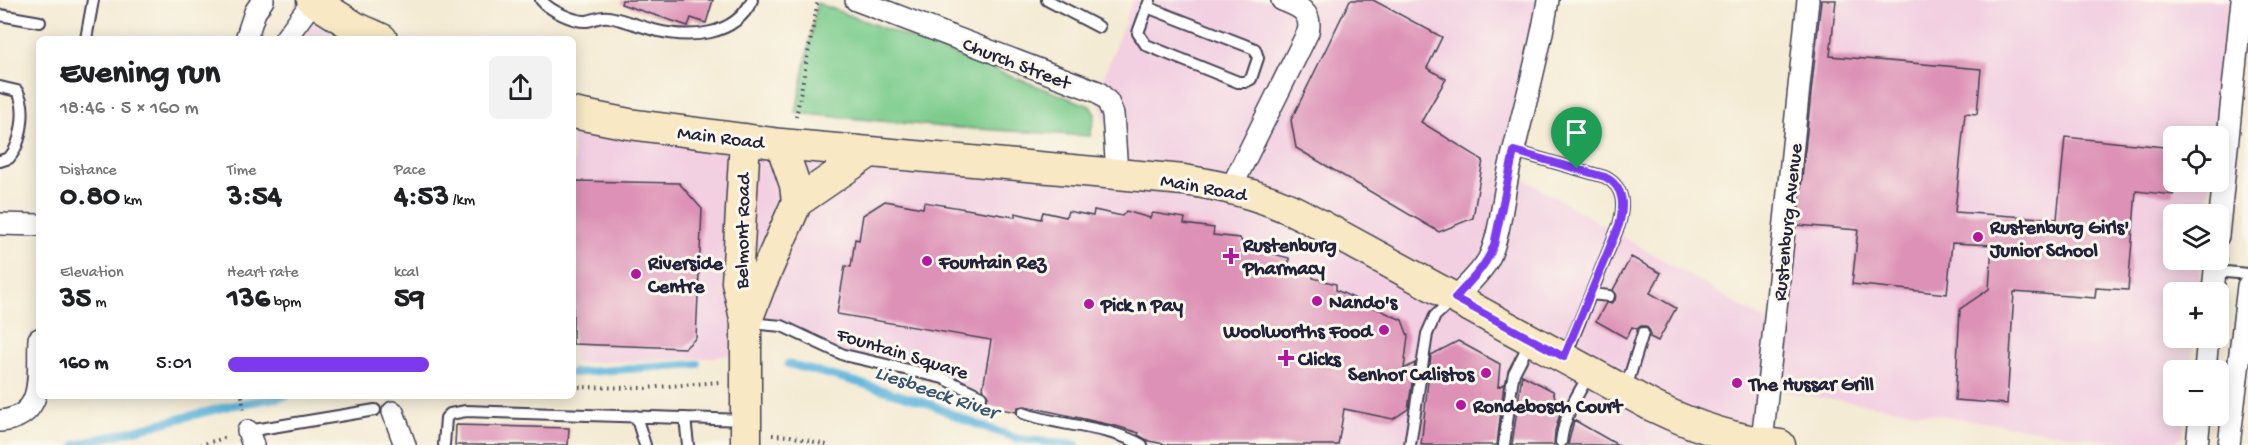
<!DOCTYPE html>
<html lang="en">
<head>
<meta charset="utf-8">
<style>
	body { margin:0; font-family:"Gochi Hand",sans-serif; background:#f2f2f2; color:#202124; height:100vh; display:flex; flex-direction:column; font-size:22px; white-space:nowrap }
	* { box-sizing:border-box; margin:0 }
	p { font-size:20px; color:#757577 }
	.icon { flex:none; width:33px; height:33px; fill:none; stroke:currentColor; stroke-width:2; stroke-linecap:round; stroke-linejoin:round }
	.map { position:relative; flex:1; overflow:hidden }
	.panel { position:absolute; left:36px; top:36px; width:540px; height:363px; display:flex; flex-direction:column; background:#fff; border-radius:9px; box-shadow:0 3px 15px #0003 }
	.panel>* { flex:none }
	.tools { position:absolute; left:2163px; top:126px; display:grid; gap:12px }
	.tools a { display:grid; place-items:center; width:66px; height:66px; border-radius:9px; background:#fff; box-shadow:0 3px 15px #0003; font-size:30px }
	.pin { position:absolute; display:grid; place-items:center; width:51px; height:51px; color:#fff; margin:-62px -26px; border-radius:50% 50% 50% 0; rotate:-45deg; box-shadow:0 0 6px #0007 }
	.pin .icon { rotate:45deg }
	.round { display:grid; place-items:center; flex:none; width:63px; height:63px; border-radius:9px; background:#f2f2f2 }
	.headline { display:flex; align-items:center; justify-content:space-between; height:102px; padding:0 24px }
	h1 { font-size:33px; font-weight:700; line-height:45px }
	.figures { display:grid; grid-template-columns:repeat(3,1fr); gap:9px; height:102px; padding:6px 24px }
	.figures div { display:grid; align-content:center }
	.figures b { font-size:30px; font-weight:700 }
	.figures small { font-size:16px; font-weight:400 }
	.figures p { font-size:16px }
	ul { padding:0 24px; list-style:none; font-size:20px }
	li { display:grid; grid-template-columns:96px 72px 1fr; align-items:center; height:45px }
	li i { height:15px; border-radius:8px; background:#7c3aed }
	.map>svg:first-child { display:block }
</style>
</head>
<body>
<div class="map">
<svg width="2248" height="445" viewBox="0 0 2248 445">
	<rect width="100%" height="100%" fill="#fbf7ec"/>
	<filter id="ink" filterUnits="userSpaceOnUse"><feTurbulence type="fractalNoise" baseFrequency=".0167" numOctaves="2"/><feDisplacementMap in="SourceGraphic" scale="12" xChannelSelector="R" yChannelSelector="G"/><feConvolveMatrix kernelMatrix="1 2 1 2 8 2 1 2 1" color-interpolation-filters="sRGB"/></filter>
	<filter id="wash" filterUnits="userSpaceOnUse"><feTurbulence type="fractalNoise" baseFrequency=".008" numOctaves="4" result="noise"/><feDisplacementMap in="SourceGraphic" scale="24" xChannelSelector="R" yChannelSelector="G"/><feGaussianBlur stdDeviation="1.35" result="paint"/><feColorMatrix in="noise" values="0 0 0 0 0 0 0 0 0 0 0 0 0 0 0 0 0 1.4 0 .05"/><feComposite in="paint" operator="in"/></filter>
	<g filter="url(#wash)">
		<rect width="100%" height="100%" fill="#f4ebd4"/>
		<path fill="#f2cfe1" d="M1133,0H1282L1305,12L1311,0H1548L1509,170L1775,326L1804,0H2229L2215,136H2174V182H2210L2206,214H2174V260H2202L2198,292H2174V338H2193L2190,370H2174V416H2185L2183,437L2171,445H2136L1785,392L1772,373L1762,445H1142L1023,413L971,391L844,355L795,331L747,323L748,353L704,358L573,363V113L1116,173L1098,92Z
			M313,1L382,39H285Z"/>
		<path fill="#7dcc8d" stroke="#507764" stroke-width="1.5" d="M817,3L1090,106L1095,114L1090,136L945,127L796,113Z"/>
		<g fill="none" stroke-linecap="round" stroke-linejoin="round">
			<path stroke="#61b6dd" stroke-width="8" d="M788,364L849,380L930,404L965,420L1018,439L1076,445
				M573,373L697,364
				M76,445L229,406L287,396"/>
		</g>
		<g id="blocks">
			<path fill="#dd91b6" d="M622,0H713L706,23L691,18L688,26L621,4Z
				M1350,0H1373L1442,37L1427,68L1446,79L1421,122L1483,160L1473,218L1439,232L1296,148L1291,120Z
				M1821,0H1836L1830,56L1981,69L1977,114L1965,113L1955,212L2057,219L2065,137L2174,148V195L2136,191L2128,290L2096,288L2095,298L2014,292L2007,404L1955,400L1960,309L1989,289L1992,245L1952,243L1947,294L1852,284L1858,230L1797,225Z
				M573,181L679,183L702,209L696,338L685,348L573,344Z
				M885,201L923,208L924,202L1015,217V213L1041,219L1043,212L1066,217L1068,211L1093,216L1094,210L1122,216L1126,211L1150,218L1153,213L1185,218L1184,224L1214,228L1213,235L1240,238L1242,242L1265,247V252L1289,258V265L1313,272V278L1336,284V290L1402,320L1408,336L1404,369L1415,363L1408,409L1393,419L1344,409L1338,445H1169L1149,441L1138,435L1139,433L1116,426L1025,406L1018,407L1016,412L980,405V403L986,402L988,396L983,388L991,340L837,314L845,266L851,267L855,239L859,240L863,215Z
				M1631,257L1661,273L1650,293L1676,308L1658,341L1650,337V331L1646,326H1641L1637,329L1632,327L1626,338L1596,321L1606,303H1611L1615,300L1616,294L1613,290Z
				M1458,341L1500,364L1498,387L1504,384L1497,445H1421L1431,355Z
				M1522,375L1553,391L1560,414L1555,431L1554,445H1512Z
				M1574,420L1618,445H1568Z
				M456,425L569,428L568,445H455Z"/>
		</g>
	</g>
	<g filter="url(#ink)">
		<use href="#blocks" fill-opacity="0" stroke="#424052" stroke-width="1.5"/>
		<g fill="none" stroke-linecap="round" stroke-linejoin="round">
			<defs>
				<path id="lane" d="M541,0C549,10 574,22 587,21C595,20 600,15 609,17C624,20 639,26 654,30C689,39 735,37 752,0
					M1047,0L1099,27
					M1147,7L1255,49L1258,58L1251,79L1245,82H1238L1146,45L1138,33L1139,30L1150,0
					M0,15L40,22
					M86,39L93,0
					M0,87L17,91C28,107 21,145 9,158L0,161
					M1514,151L1605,177C1625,187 1624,206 1619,225L1565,357
					M2215,271L2248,274
					M1591,294L1609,296
					M750,323L782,326L844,355L943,378L981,396
					M1626,388L1643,333
					M1023,413C1062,427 1106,425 1142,445
					M636,416L645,445
					M685,418L688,445
					M248,431L375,410
					M1561,442C1564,416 1576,397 1589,375
					M444,445L446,418L450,414L466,411L745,420
					M1410,445L1427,334L1435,316L1452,300
					M1504,445L1512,383L1514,373L1530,342"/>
				<path id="street" d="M856,0L1098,92L1108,102L1113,114L1117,173
					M246,39L255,12L263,0
					M285,39L313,1
					M1231,188L1308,32C1313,12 1298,6 1282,0
					M0,224L39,225
					M2218,236L2242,0
					M2213,292L2216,260
					M1455,298C1466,286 1480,274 1488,260C1500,238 1503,196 1509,170C1522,114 1539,58 1548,0
					M2205,370L2208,338
					M393,412L405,445
					M0,421C47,417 37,374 39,339
					M248,431L253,445
					M1762,443L1808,0
					M2197,445L2200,416
					M2229,445L2248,286"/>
				<path id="secondary" d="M312,0L355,27L382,39
					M573,113L629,124L781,144L1184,180C1226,186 1266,196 1304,216L1652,406C1693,426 1735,440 1780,445
					M745,139L737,282L746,323V445
					M797,202L870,152
					M746,323L760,286L797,202L795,185L781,144"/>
			</defs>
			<use href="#lane" stroke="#424052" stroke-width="14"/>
			<use href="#street" stroke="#424052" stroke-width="24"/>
			<use href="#secondary" stroke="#424052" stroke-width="33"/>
			<path stroke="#424052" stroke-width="4" stroke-dasharray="1.5 4.5" stroke-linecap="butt" d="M796,117L818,0
				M573,387L646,388L719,382
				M242,396L243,410
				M772,435L790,436L827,445
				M200,445L228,437"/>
			<use href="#lane" stroke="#fff" stroke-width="10"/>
			<use href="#street" stroke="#fff" stroke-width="21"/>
			<use href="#secondary" stroke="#f8e8c3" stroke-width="30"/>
		</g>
	</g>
	<g fill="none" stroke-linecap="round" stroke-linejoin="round" filter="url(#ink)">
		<defs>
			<path id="route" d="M1514,151L1605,177C1625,187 1624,206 1619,225L1564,357L1455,298C1470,281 1486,267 1494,245Z"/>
		</defs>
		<use href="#route" stroke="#fff" stroke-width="12"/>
		<use href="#route" stroke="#7c3aed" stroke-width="8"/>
	</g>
	<g fill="#b5179e" stroke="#fbf7ec" stroke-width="2">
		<circle cx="1978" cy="237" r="6"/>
		<path d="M1228 247h6v6h6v6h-6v6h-6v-6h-6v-6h6z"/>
		<circle cx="927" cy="261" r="6"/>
		<circle cx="636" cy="274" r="6"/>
		<circle cx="1317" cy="301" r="6"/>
		<circle cx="1089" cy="304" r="6"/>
		<circle cx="1384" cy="330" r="6"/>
		<path d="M1283 349h6v6h6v6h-6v6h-6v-6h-6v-6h6z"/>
		<circle cx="1486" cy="373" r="6"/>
		<circle cx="1737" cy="383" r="6"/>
		<circle cx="1461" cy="405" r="6"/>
	</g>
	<g text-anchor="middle" stroke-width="6" stroke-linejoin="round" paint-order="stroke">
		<g font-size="20" fill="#22223b" stroke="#fbf7ec">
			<text transform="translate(1017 62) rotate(21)" y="7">Church Street</text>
			<text transform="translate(721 136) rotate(7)" y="7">Main Road</text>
			<text transform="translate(1204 186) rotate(10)" y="7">Main Road</text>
			<text transform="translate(1786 222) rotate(-84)" y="7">Rustenburg Avenue</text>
			<text transform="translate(741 231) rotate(-89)" y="7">Belmont Road</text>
			<text transform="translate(903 352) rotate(17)" y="7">Fountain Square</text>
		</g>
		<g font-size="20" font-weight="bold" fill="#22223b" stroke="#fbf7ec" text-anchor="start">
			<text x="1990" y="233">Rustenburg Girls'<tspan x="1990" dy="23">Junior School</tspan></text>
			<text x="1243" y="251">Rustenburg<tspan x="1243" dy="23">Pharmacy</tspan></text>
			<text x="939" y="268">Fountain Rez</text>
			<text x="648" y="269">Riverside<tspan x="648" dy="23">Centre</tspan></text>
			<text x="1329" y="308">Nando's</text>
			<text x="1101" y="311">Pick n Pay</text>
			<text x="1372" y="337" text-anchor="end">Woolworths Food</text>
			<text x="1298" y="365">Clicks</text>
			<text x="1474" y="380" text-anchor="end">Senhor Calistos</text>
			<text x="1749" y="390">The Hussar Grill</text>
			<text x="1473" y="412">Rondebosch Court</text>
		</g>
		<g font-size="21" font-style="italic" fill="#385674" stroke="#fbf7ec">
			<text transform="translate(937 391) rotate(19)" y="7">Liesbeeck River</text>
		</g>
	</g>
</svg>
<div class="tools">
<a><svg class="icon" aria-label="locate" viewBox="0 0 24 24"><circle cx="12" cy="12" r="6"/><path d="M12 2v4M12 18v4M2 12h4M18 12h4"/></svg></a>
<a><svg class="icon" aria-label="layers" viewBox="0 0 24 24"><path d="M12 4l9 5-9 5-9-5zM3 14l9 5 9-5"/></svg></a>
<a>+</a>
<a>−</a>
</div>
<div class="pin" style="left:1577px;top:169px;background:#1e9e55"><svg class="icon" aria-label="arrive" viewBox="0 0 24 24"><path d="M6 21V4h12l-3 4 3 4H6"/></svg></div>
<section class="panel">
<div class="headline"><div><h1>Evening run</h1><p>18:46 · 5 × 160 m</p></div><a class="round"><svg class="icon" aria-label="share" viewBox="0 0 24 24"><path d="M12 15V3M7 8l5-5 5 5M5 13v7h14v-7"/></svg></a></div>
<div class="figures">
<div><p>Distance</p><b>0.80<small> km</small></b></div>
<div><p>Time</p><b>3:54</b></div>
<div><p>Pace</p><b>4:53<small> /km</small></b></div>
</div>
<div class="figures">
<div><p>Elevation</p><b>35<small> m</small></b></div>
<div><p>Heart rate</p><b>136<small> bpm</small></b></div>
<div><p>kcal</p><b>59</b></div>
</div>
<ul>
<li><b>160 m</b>5:01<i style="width:62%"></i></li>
</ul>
</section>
</div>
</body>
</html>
